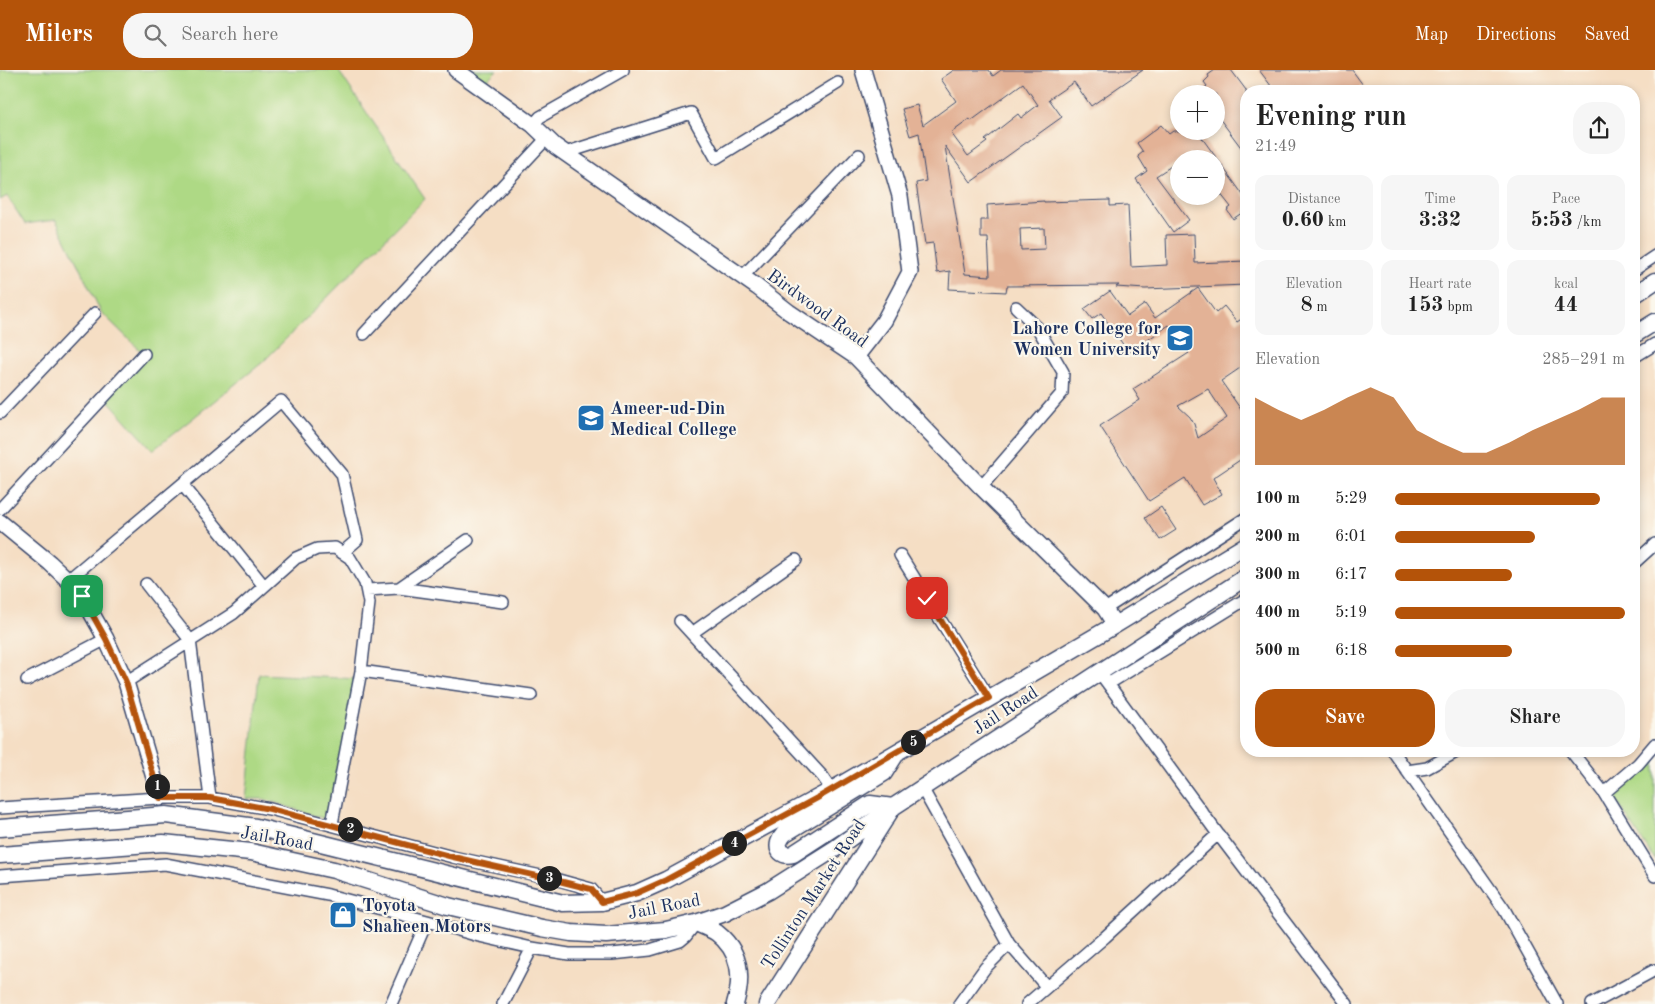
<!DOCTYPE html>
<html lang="en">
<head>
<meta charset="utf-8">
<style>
	body { margin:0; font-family:"Old Standard TT",serif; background:#f6f6f6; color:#222; height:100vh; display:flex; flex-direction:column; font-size:19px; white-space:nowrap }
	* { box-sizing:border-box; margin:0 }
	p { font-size:16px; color:#767676 }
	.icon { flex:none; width:28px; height:28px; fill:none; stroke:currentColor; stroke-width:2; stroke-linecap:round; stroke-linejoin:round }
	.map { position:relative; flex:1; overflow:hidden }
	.drawer { position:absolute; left:1240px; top:15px; width:400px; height:672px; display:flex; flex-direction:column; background:#fff; border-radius:20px; box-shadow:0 2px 8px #0003 }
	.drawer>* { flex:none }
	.controls { position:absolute; left:1170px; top:15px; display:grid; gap:10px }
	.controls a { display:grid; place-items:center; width:55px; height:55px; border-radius:50%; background:#fff; box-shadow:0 2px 8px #0003; font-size:25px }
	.pin { position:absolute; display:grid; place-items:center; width:42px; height:42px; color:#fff; margin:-21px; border-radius:10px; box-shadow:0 2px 8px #0006 }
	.km { position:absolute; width:25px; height:25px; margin:-12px; border-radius:50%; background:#222; color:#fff; font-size:14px; line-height:25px; text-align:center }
	.round { display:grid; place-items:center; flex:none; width:52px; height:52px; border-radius:20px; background:#f6f6f6 }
	.summary { display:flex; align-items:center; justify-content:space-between; height:85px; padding:0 15px }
	h1 { font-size:28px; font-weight:800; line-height:38px }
	.figures { display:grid; grid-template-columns:repeat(3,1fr); gap:8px; height:85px; padding:5px 15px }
	.figures div { display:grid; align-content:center; border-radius:12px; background:#f6f6f6; text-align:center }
	.figures b { font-size:21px; font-weight:800 }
	.figures small { font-size:14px; font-weight:400 }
	.figures p { font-size:14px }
	.chart { height:140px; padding:10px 15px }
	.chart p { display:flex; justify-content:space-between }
	.chart svg { width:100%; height:90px; margin-top:5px; fill:#b45309; opacity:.7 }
	.primary-button { display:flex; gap:10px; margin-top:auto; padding:10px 15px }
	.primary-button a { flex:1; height:58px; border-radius:20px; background:#b45309; color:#fff; font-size:20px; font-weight:800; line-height:58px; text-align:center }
	.primary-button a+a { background:#f6f6f6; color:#222 }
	ul { padding:0 15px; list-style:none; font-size:16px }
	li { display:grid; grid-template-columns:80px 60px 1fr; align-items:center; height:38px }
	li i { height:12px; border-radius:6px; background:#b45309 }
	header { display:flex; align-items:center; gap:30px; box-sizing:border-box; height:70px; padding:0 25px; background:#b45309; color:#fff }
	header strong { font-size:24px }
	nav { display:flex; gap:28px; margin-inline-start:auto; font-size:18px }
	.search { width:350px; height:45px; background:#f6f6f6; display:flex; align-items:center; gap:12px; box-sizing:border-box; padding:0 18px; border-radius:20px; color:#767676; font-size:19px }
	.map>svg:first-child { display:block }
</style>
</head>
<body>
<header>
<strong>Milers</strong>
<div class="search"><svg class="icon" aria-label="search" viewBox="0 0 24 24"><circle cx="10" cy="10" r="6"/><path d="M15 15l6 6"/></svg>Search here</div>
<nav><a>Map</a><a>Directions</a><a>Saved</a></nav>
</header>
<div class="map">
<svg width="1655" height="934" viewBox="0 0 1655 934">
	<rect width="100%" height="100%" fill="#fbf7ec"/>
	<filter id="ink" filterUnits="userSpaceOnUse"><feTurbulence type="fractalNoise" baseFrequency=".02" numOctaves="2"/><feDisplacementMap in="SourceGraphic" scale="10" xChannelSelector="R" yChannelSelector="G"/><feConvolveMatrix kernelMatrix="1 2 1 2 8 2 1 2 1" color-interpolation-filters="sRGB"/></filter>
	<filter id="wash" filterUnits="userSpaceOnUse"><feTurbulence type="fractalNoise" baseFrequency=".0096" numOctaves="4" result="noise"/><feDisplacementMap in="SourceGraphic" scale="20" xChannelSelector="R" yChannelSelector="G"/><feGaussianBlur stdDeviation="1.12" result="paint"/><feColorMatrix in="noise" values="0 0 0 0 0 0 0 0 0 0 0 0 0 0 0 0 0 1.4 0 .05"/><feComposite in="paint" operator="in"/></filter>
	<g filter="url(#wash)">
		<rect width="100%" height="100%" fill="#f5dec4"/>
		<path fill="#aed985" stroke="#648472" d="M0,0H338L425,129L263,292L153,380L105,327L144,284L101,242L56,150L25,154L7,126L0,130Z
			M466,0H497L484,13Z
			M259,604L359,609L331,751L264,729H246Z
			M1655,683V790L1613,726Z"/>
		<g id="blocks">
			<path fill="#e3b296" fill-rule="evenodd" d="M954,0H989L993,6L1001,0H1143L1091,36L1074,12L1049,29L1062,47L971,112L945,76L965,204L990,206L988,168H981V150H988L987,135L1044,131V132L1110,130V136L1128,135L1131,197L1167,195L1166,165L1194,164L1195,193L1246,191V215L1145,219L1116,217L1119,215L1007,216L1006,222L949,219L950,201L937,203L933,173L925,174L916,113L926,111L919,63L910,66L902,39L917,35L923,55L956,31L941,9ZM1023,13L1038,35L1021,48L1018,44L985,70L987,72L968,86L951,63L970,49L971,51ZM1044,158L1045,179L1021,180L1020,159Z
				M1215,0H1231L1246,20V84L1216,44V24H1198L1207,16L1204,12L1209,7L1208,5Z
				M1259,0H1352L1363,15L1355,21H1275Z
				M1161,55L1169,64L1173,61H1197L1246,129V140L1233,149L1227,140L1231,137L1216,118V89H1194L1190,83L1182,89H1179V91L1156,106L1189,150L1173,162L1136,109L1147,101L1138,86L1143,82L1137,73Z
				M1198,218L1216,243L1224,236L1237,252L1246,246V294L1221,311L1242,341L1246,338V386L1213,408L1222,424L1202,435L1185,408L1149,431L1100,356L1140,330L1133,319L1189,283L1169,255L1129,283L1101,243L1092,249L1084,239L1110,221L1128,246L1145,234L1155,248ZM1208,319L1227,348L1198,368L1194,354L1190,347L1178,336Z
				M1161,437L1176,460L1160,470L1145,448Z"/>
		</g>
	</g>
	<g filter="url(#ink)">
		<use href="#blocks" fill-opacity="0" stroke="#3c496d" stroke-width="1"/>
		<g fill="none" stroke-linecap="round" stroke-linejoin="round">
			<defs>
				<path id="minor" d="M533,55L540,47L623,0
					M565,83L691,43L716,88L838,13
					M1634,200L1655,186
					M742,207L859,85
					M364,264L547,68
					M1634,287L1655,274
					M0,343L95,243
					M182,414L264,516
					M981,417L1062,323L1063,302L1037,257L1016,237
					M0,439L144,284
					M900,485L989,628
					M1634,493L1655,474
					M68,510L281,331L342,404L357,470L342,483
					M146,514L190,570L210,728
					M399,518L503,532
					M367,520L399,518L468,470
					M1105,539L1246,448
					M680,551L823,707L832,720
					M692,563L796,490
					M361,601L531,625
					M1100,603L1218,764L1347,934
					M27,610L106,569
					M126,612L234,543L296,488L317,479L335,478L350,488L365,513L369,533L361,601L332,754
					M1108,614L1246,529
					M1393,681L1504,839L1557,934
					M1571,681L1604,723L1655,806
					M1407,701L1427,698L1458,681
					M922,718L1009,874L1046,916
					M1604,723L1638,694L1655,674
					M0,738L160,728H210L270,739L453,787L555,809L591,819L602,832
					M0,806L165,794L328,825L427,851L479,866L532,878L569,884H612L650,880L680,871L686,866L696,853
					M391,934L427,851
					M503,934L532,878
					M959,934L985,898L1009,874
					M1027,934L1105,867L1218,764
					M1592,934L1655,900"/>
				<path id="tertiary" d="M456,0L533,55L555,76L757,217L789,242L856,287L981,417L1105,539L1115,555
					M856,287L884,251L910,202L900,126L863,0
					M0,452L50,493L68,510L82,526L106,569L126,612L160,728"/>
				<path id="secondary" d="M1634,225L1655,211
					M1634,265L1655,252
					M0,758L166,745L256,757L563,833L602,832L637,823L666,810L832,720L1115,555L1246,475
					M0,785L163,773L251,782L334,800L448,836L542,858L571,863L606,865L666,860L696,853L725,843L768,821L836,778L893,737L1246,507
					M696,853C703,856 711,859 717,863C741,882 743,907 735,934
					M767,934L893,737L870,734L793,784C778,788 774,775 784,764L884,703L896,684"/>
			</defs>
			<use href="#minor" stroke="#3c496d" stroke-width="14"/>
			<use href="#tertiary" stroke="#3c496d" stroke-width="18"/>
			<use href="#secondary" stroke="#3c496d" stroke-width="19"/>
			<use href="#minor" stroke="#fff" stroke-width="11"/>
			<use href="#tertiary" stroke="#fff" stroke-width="15"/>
			<use href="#secondary" stroke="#fff" stroke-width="16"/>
		</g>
	</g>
	<g fill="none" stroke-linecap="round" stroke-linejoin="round" filter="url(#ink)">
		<defs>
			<path id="route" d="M82,526L106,569L126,612L160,728H210L270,739L453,787L555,810L591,819L602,832L637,823L666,810L819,727L989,628L927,528"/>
		</defs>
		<use href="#route" stroke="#fff" stroke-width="10"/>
		<use href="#route" stroke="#b45309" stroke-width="6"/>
	</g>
	<defs>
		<symbol id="university-square" viewBox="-11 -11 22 22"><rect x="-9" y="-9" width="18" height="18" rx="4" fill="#1f6fb2" stroke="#fbf7ec"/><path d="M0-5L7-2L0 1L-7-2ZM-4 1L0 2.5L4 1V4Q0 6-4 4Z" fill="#fff"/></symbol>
		<symbol id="shop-square" viewBox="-11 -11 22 22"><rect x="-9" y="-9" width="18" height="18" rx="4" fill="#1f6fb2" stroke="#fbf7ec"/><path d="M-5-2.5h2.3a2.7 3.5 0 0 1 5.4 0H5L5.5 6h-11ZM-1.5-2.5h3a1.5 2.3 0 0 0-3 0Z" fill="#fff"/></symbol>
	</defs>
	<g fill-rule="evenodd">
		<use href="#university-square" x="1164" y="252" width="32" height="32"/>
		<use href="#university-square" x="575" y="332" width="32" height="32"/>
		<use href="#shop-square" x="327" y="829" width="32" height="32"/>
	</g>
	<g text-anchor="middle" stroke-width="4.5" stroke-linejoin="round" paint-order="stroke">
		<g font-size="18" fill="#1b2f5e" stroke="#fbf7ec">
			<text transform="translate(818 238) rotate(36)" y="6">Birdwood Road</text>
			<text transform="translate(1005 640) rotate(-33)" y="6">Jail Road</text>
			<text transform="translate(277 768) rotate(10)" y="6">Jail Road</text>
			<text transform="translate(813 824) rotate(-57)" y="6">Tollinton Market Road</text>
			<text transform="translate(664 836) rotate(-11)" y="6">Jail Road</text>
		</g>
		<g font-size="18" font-weight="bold" fill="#1b2f5e" stroke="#fbf7ec" text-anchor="start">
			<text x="1161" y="264" text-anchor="end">Lahore College for<tspan x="1161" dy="21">Women University</tspan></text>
			<text x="610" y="344">Ameer-ud-Din<tspan x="610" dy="21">Medical College</tspan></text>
			<text x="362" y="841">Toyota<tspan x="362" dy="21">Shaheen Motors</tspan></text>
		</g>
	</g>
</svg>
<div class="controls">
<a>+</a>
<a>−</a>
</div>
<div class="pin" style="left:82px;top:526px;background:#1e9e55"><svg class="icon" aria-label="arrive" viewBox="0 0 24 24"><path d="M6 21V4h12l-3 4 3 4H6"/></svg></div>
<div class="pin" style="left:927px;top:528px;background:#d93025"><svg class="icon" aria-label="check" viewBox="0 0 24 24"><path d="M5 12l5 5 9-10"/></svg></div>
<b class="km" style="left:157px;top:716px">1</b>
<b class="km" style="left:350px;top:759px">2</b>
<b class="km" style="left:549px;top:808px">3</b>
<b class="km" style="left:734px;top:773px">4</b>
<b class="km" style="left:913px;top:672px">5</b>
<section class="drawer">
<div class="summary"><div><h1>Evening run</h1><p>21:49</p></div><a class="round"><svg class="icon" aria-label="share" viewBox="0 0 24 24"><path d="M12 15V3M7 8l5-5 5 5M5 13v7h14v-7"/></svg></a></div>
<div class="figures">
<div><p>Distance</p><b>0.60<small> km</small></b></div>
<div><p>Time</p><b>3:32</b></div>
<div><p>Pace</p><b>5:53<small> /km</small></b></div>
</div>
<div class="figures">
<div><p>Elevation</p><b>8<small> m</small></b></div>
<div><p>Heart rate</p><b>153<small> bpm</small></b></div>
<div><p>kcal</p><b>44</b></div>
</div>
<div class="chart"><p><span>Elevation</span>285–291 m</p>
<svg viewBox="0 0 160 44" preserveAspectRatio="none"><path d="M0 44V11L10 17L20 22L30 17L40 11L50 6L60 11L70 27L80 33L90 38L100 38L110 33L120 27L130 22L140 17L150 11L160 11V44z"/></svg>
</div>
<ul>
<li><b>100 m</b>5:29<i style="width:89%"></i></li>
<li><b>200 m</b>6:01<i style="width:61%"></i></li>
<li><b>300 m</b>6:17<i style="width:51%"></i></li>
<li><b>400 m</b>5:19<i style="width:100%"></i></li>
<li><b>500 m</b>6:18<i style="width:51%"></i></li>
</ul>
<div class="primary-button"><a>Save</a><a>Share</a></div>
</section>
</div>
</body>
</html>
